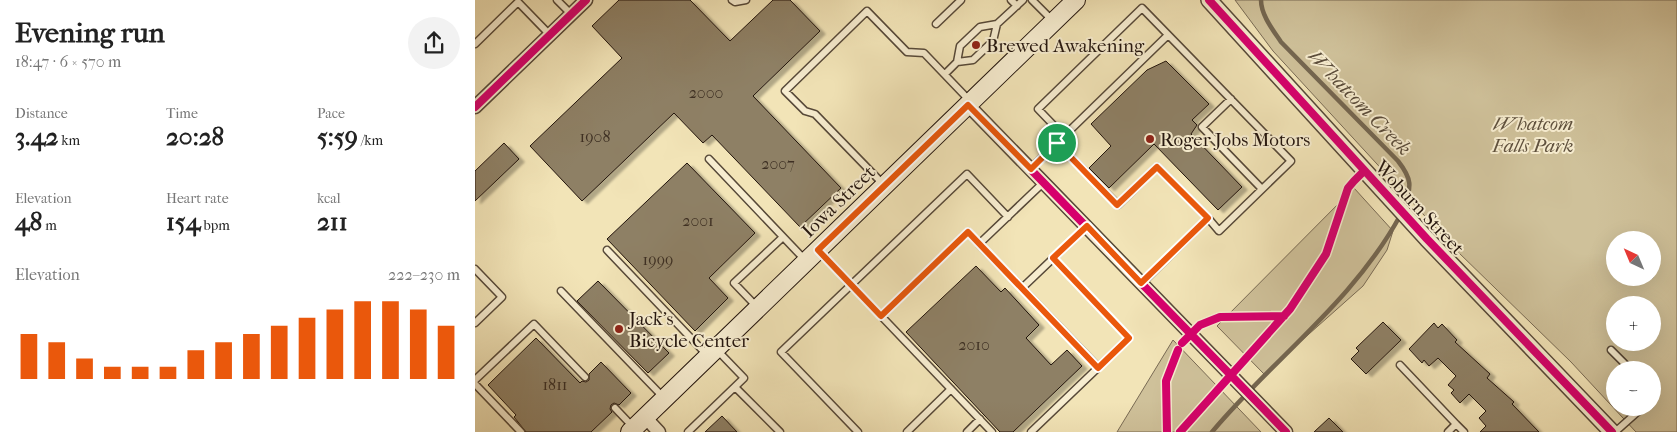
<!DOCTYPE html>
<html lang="en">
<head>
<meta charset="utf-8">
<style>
	body { margin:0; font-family:"IM FELL French Canon",serif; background:#f2f2f2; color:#222; height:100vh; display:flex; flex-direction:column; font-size:19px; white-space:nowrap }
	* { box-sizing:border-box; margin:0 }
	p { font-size:16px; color:#767676 }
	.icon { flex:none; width:28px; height:28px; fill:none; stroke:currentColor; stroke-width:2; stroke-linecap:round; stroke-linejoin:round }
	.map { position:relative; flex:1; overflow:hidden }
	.drawer { display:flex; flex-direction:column; background:#fff; width:475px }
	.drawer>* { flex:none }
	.needle { width:32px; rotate:316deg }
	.buttons { position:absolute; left:1131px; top:231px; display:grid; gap:10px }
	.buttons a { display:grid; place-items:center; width:55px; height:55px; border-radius:50%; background:#fff; box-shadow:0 5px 20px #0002; font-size:25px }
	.pin { position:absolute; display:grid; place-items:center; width:42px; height:42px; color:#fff; margin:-21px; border:2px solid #fff; border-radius:50%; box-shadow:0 1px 5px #0007 }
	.round { display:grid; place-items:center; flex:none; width:52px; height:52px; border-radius:26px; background:#f2f2f2 }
	.summary { display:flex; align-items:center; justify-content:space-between; height:85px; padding:0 15px }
	h1 { font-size:28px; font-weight:700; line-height:38px }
	.stats { display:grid; grid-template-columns:repeat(3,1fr); gap:8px; height:85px; padding:5px 15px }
	.stats div { display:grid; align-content:center }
	.stats b { font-size:25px; font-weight:700 }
	.stats small { font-size:14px; font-weight:400 }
	.stats p { font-size:14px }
	.chart { height:140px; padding:10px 15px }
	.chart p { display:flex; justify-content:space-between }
	.chart svg { width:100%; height:90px; margin-top:5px; stroke:#ea580c; stroke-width:6 }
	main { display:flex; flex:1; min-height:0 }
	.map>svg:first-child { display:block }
</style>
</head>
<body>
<main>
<section class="drawer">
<div class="summary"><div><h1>Evening run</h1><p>18:47 · 6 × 570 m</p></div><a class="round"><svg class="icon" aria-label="share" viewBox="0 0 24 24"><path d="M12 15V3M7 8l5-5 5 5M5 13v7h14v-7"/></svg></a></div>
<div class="stats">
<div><p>Distance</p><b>3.42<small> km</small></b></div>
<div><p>Time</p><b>20:28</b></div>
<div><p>Pace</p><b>5:59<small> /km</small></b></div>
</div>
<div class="stats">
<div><p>Elevation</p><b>48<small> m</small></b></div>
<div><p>Heart rate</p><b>154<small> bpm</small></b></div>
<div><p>kcal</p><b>211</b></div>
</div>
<div class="chart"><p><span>Elevation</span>222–230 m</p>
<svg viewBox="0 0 160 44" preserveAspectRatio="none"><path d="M5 44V22M15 44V26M25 44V34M35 44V38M45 44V38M55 44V38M65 44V30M75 44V26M85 44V22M95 44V18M105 44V14M115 44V10M125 44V6M135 44V6M145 44V10M155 44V18"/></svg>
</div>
</section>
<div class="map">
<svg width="1202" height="432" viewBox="0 0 1202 432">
	<defs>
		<filter id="shadow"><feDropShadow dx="5.5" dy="3" stdDeviation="1" flood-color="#0004"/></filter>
	</defs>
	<rect width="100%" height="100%" fill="#f2e4b7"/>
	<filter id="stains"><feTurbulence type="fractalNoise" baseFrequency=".004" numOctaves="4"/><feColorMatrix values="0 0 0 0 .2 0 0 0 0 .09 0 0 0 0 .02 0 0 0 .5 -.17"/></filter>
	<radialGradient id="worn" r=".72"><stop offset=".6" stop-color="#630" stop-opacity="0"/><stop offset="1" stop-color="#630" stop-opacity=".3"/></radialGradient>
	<path fill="#cfc19a" stroke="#786a54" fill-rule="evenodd" d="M760,0H1202V432H1161L1096,362L982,251L798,51ZM1140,240H1178V278H1140ZM1140,305H1178V342H1140ZM1140,370H1178V408H1140Z
		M879,188L918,231L912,250L888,286L789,374L742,326Z
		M698,340L786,432H642Z"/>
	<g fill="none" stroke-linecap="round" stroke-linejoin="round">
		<path stroke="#746650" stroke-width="4.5" d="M786,0C786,15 798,30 806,42L923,161C937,179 937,186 929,207
			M737,432C799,358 879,301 926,214"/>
	</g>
	<path fill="#8e8065" stroke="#22140d" filter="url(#shadow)" d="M144,0H215L255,41L298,0H315L345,31L278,96L366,188L325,227L237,135L228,143L199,113L107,201L55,146L147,58L117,26Z
		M691,61L734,104L717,120L722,125L716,134L767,187L743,210L679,144L634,188L614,168L636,146L616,124L672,70Z
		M29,143L44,159L0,201V171Z
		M212,163L280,233L234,278L253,298L220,331L132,239Z
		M501,266L526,292L530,288L564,325L551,338L576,365L592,350L607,366L538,432H525L431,332Z
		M123,281L194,353L173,373L102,301Z
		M908,322L926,340L891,374L876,359L884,351L881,348Z
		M959,323L963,328L967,324L982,340L980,342L1015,374L1012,378L1039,402L1037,404L1064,432H1005L1011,426L1004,418L1011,411L994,394L985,403L976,393L979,390L973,385L981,376L963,358L954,366L949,360L947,363L934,349Z
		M61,338L105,383L107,381L111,382L114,380V374L126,362L156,393L144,405L139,403L136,405L135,409L137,412L116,432H51L39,417L41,415L13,385Z
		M247,416L262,432H230Z
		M854,418L868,432H839Z"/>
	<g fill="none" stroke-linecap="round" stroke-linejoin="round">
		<defs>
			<path id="service" d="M82,0L96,14
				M257,0L260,2L271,0
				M536,0L542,6
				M557,0L578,21
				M461,24L486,0
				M0,44L43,2L75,35
				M482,62L498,60L518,41L522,24
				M470,74L482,62L485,46L505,27L522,24L548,0
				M756,99L727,127L787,189
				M589,136L563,109L667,8L816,161L744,231L733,218L667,283
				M582,143L643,205L682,167L733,218
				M234,159L331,261
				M555,169L693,35
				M408,184L340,114L330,111L310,91L392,11L432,52L449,53L495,101
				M611,227L547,288L623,367
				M504,244L547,288
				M132,250L233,356
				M344,251L517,432
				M0,269L27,297L0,323
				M86,291L189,398
				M282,307L259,283L308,237
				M406,316L493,232L504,244L569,182
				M1136,350L1156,370
				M925,365L981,424
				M0,380L59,324L110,377
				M0,384L46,432
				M260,387L305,432
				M140,408L158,427
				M213,432L269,378L242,350
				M383,432L306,352L492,174L533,217
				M432,432L476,389
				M492,432L505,419
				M556,432L654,338L578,258
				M973,432L981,424L989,432
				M1140,432L1167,408"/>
			<path id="minor" d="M493,105L811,432
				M0,107L111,0
				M170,417L184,432"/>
			<path id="tertiary" d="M734,0L952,239L1137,432"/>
			<path id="secondary" d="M155,432L601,0"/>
		</defs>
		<use href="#service" stroke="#564838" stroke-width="9"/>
		<use href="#minor" stroke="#564838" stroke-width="15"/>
		<use href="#tertiary" stroke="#564838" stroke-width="18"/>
		<use href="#secondary" stroke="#22140d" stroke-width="20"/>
		<use href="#service" stroke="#f7edd0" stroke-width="6"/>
		<use href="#minor" stroke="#f7edd0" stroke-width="12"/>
		<use href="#tertiary" stroke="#f7edd0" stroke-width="15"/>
		<use href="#secondary" stroke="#f7edd0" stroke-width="18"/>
		<defs>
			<path id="cycleway" d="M734,0L952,239L1137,432
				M493,105L811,432
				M0,107L111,0
				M707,343L725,325L745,317L809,316
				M692,432L691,381L703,350
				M705,432L815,309L851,254L873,188L879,181L889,171"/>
		</defs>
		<use href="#cycleway" stroke="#f7edd0" stroke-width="11"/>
		<use href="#cycleway" stroke="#d6006c" stroke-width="8"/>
	</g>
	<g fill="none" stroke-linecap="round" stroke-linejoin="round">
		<defs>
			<path id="route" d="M493,105L556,169L582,143L642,205L682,167L733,218L666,283L612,226L578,258L654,338L623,368L493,232L406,316L343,250Z"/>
		</defs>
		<use href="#route" stroke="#fff" stroke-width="10"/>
		<use href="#route" stroke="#ea580c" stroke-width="6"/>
	</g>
	<g fill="#8f2418" stroke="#f7edd0" stroke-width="2">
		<circle cx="501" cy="45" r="5"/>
		<circle cx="675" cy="139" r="5"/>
		<circle cx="144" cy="329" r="5"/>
	</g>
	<g text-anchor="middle" stroke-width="4" stroke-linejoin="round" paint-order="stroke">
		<g font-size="16" fill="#3d2f23">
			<text x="231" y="98">2000</text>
			<text x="120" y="142">1908</text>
			<text x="303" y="169">2007</text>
			<text x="223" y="226">2001</text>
			<text x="183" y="265">1999</text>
			<text x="499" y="350">2010</text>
			<text x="80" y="390">1811</text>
		</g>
		<g font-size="19" fill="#22140d" stroke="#f7edd0" text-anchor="start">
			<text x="511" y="52">Brewed Awakening</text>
			<text x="685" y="146">Roger Jobs Motors</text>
			<text x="154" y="325">Jack's<tspan x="154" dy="22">Bicycle Center</tspan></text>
		</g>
		<g font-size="19" font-style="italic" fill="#5f513e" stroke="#f7edd0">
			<text x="1058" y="130">Whatcom<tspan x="1058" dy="22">Falls Park</tspan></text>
		</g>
		<g font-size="19" fill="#22140d" stroke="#f7edd0">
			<text transform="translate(363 201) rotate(-44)" y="7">Iowa Street</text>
			<text transform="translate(945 207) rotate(47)" y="7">Woburn Street</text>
		</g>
		<g font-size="20" font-style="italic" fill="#594b3a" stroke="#f7edd0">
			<text transform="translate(885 102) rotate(46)" y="7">Whatcom Creek</text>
		</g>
	</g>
	<rect width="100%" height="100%" filter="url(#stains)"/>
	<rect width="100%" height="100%" fill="url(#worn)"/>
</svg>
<div class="buttons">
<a><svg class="needle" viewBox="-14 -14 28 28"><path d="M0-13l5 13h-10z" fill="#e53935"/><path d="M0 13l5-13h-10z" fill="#767676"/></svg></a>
<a>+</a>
<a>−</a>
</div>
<div class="pin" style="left:582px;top:143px;background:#1e9e55"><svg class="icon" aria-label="arrive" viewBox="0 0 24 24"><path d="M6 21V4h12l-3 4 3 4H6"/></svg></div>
</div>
</main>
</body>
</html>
